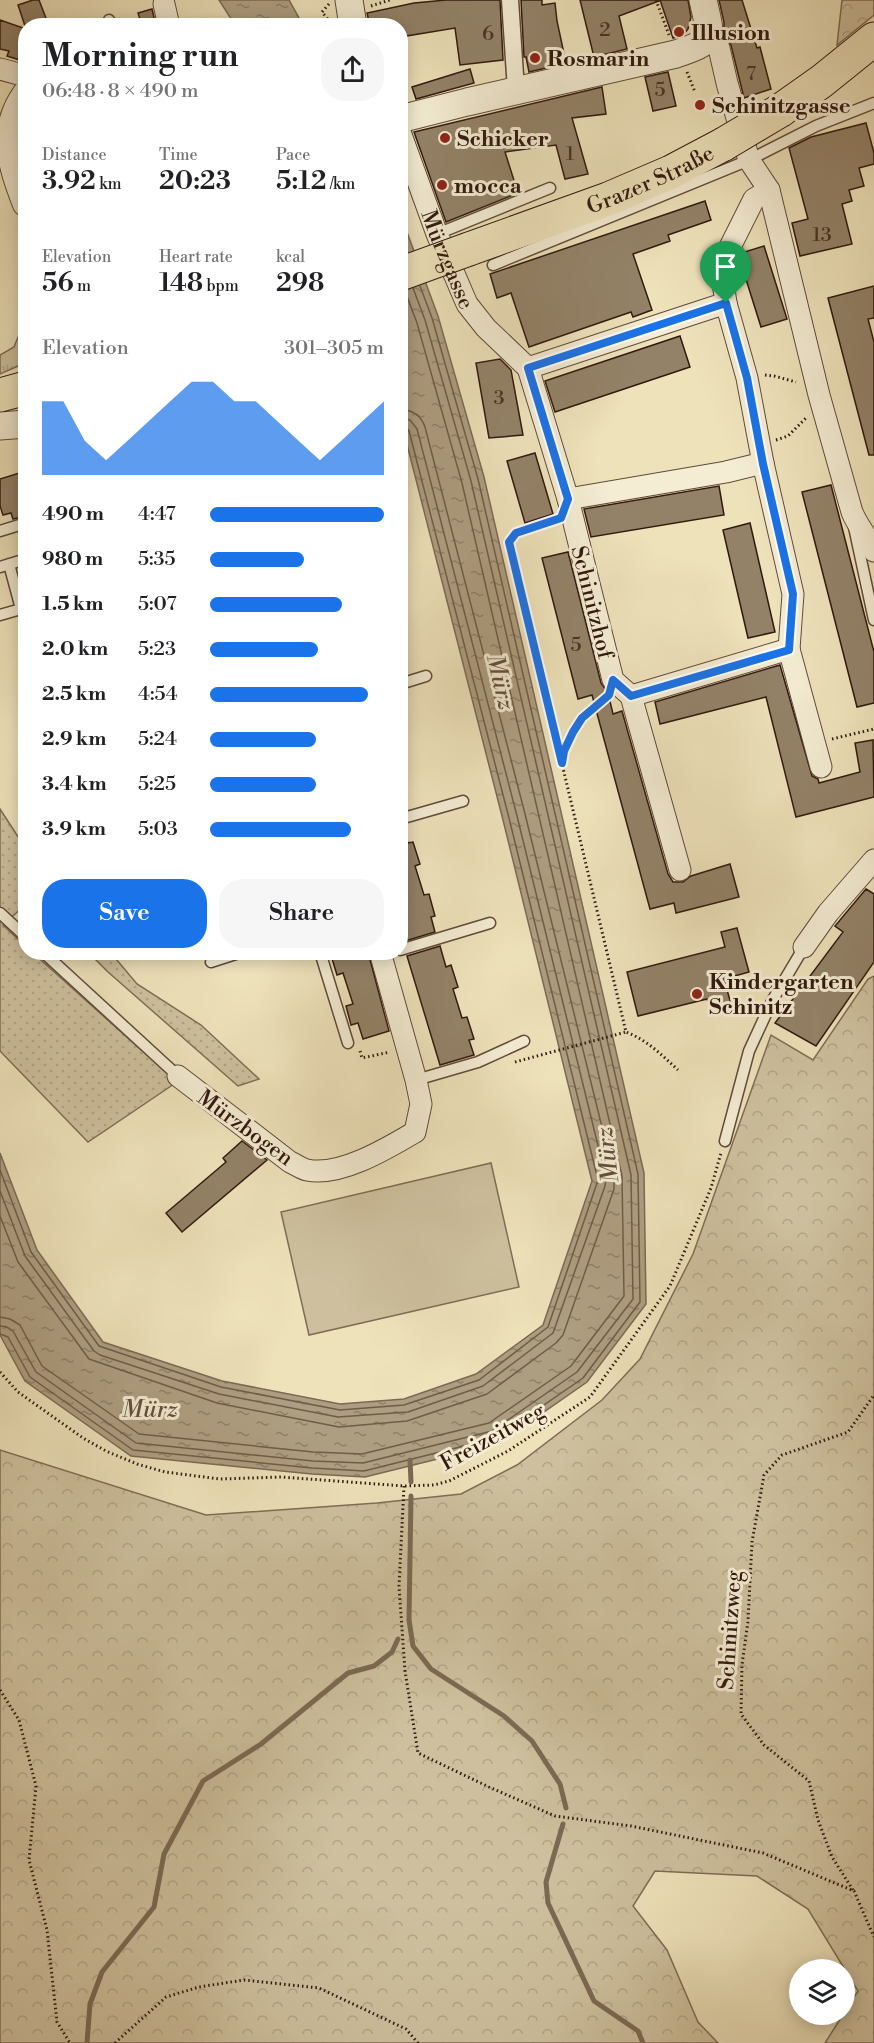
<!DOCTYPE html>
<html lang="en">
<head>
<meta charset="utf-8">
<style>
	body { margin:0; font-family:"Libre Bodoni",serif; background:#f6f6f6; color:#202124; height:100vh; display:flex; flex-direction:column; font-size:22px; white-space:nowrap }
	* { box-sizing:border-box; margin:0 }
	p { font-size:20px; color:#757577 }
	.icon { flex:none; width:33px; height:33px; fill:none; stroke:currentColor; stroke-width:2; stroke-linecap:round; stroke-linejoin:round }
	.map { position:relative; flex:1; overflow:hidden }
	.drawer { position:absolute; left:18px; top:18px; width:390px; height:942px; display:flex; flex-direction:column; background:#fff; border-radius:24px; box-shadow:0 3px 15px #0003 }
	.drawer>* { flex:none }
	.tools { position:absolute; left:789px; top:1959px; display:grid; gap:12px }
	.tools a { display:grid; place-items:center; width:66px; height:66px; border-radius:50%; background:#fff; box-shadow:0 3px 15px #0003; font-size:30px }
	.pin { position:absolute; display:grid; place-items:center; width:51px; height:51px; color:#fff; margin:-62px -26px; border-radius:50% 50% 50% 0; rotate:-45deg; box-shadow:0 0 6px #0007 }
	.pin .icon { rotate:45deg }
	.round { display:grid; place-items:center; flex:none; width:63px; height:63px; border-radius:24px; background:#f6f6f6 }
	.head { display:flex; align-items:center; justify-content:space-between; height:102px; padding:0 24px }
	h1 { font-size:33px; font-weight:600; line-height:45px }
	.figures { display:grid; grid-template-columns:repeat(3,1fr); gap:9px; height:102px; padding:6px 24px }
	.figures div { display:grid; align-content:center }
	.figures b { font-size:26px; font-weight:600 }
	.figures small { font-size:16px; font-weight:400 }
	.figures p { font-size:16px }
	.chart { height:168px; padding:12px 24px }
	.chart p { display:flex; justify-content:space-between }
	.chart svg { width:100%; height:108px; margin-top:6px; fill:#1a73e8; opacity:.7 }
	.action { display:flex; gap:12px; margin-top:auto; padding:12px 24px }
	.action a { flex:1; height:69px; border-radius:24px; background:#1a73e8; color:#fff; font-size:24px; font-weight:600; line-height:69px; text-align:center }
	.action a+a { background:#f6f6f6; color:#202124 }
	ul { padding:0 24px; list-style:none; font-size:20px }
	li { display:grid; grid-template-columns:96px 72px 1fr; align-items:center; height:45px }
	li i { height:15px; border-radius:8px; background:#1a73e8 }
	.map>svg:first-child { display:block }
</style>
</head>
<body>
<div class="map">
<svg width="874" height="2043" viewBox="0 0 874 2043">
	<defs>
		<pattern id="grass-tufts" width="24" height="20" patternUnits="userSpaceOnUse" patternTransform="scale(1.5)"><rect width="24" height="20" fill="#cec09e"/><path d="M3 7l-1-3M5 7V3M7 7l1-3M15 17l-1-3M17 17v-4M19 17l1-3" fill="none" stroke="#b1a487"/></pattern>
		<pattern id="forest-crowns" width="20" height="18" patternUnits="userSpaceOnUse" patternTransform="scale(1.5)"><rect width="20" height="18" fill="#cec09e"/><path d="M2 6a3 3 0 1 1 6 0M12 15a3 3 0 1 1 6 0" fill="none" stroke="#b1a487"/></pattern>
		<pattern id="garden-dots" width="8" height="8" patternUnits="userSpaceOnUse" patternTransform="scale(1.5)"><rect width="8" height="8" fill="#cec09e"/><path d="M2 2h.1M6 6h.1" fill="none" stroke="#b1a487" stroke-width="1.8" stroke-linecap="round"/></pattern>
		<pattern id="water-ripples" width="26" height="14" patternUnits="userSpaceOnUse" patternTransform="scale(1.5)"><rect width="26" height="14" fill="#ae9e81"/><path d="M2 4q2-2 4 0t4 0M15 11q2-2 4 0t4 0" fill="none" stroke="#8e8068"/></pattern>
	</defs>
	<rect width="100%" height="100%" fill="#eee2bb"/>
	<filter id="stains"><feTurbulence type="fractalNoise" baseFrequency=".00333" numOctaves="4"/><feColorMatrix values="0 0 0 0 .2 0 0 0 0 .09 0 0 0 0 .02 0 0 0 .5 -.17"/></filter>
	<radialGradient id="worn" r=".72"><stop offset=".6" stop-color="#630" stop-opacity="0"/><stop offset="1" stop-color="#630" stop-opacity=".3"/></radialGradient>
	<path fill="url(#grass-tufts)" stroke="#806c56" stroke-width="1.5" d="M25,320V359L18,366L0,374V355L14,347Z"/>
	<path fill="url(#forest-crowns)" stroke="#806c56" stroke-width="1.5" d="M842,0H874V15L837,45Z
		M874,976V2043H825L858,1991L808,1909L757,1876L655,1871L633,1906L667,1950L698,2022L718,2043H0V1450L206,1515L377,1503L461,1494L517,1465L602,1400L640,1359L693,1254L771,1035L813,1060L868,979Z"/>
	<path fill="url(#garden-dots)" stroke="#806c56" stroke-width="1.5" d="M0,809L26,849L25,905L3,925L25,946L26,952L33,953L177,1082L88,1142L0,1051Z
		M89,953H111L137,984L201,1025L259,1079L238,1086L108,972Z"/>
	<path fill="#cec09e" stroke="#806c56" stroke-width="1.5" d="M491,1163L519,1287L309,1335L281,1212Z"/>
	<path fill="url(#water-ripples)" stroke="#7c6953" stroke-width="1.5" d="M219,0H289L303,25H235Z
		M401,216L438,316L484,477L644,1173L646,1304L587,1382L498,1444L365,1477L312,1474L131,1456L25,1381L0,1335V1153L37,1250L103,1342L222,1381L340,1404L404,1399L476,1374L543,1325L592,1181L503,820L401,421Z"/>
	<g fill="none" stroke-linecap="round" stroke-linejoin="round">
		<path stroke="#705c48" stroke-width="1.5" d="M0,1170L31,1252L99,1346L221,1387L340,1410L404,1405L479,1380L548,1327L598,1180L509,818L409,431L406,427L400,426
			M0,1191L25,1256L94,1351L100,1355L219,1394L338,1417L408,1412L483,1386L553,1333L605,1186L606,1178L517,816L417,429L410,420L400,418
			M0,1216L18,1262L89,1359L217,1403L339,1427L407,1421L487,1394L556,1343L563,1335L614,1189V1176L525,814L425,427C421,415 413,410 400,409
			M0,1317L10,1319L20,1325L42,1366L139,1434L313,1452L362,1454L489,1423L571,1366L624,1296L622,1176L462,483L417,323L405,291
			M0,1326L7,1327L13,1331L36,1372L136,1443L313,1461L363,1463L492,1431L577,1372L633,1299L631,1175L471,481L425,320L413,288
			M0,1334L8,1337L30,1377L133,1450L312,1468L364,1471L496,1438L583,1378L640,1302L638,1174L478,479L432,318L420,286"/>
		<path stroke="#7c6953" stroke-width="5" d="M410,1460L411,1482
			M411,1496L409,1620L413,1646L431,1669L504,1716L532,1741L560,1784L566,1808
			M563,1824L546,1882L548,1903L594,2001L638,2031L643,2043
			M87,2043L90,2004L102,1972L154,1907L164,1854L203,1781L261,1744L348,1673L374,1666L392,1652L398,1639"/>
	</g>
	<path fill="#938268" stroke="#31190f" stroke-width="1.5" d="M33,0H39L49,26H25L18,5Z
		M446,0H500L503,60L460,65L455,28L400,37V26H393L392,22L370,26L367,13L414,3Z
		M521,0H542V5L555,3L557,21L566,63L575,61L529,72L526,57H524Z
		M580,0H659V1L619,16L627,49L594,57Z
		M660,0H688L691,17L688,29L683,35L673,38Z
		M719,0H742L757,48L760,47L771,89L744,98L731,45L724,35V22Z
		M152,9L156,26H142L138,13Z
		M0,20L26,29V62L7,56L9,51L0,49Z
		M470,69L474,83L416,99L412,87Z
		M668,72L676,106L653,111L645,77Z
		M602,87L606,114L572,118L588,174L565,179L556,145L505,152L518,193L446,222L414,132Z
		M866,123L874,153V164L859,168L864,186L849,190L852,201L842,204L852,244L800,256L792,223L808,219L789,148L811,137Z
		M705,201L711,220L668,235L670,241L633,254L652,310L633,317L631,312L529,347L511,293L497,298L490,274Z
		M764,246L787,319L761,327L739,257L741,253Z
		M874,286V318L868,319L874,342V455H869L828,298Z
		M680,336L690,367L555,412L545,381Z
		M500,359L511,370L523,435L489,438L476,363Z
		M535,453L553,514L525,523L507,461Z
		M26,471V516L13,519L11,513L3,515L0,506V479Z
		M831,485L874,652V703L857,707L802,492Z
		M719,486L724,515L591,537L584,509Z
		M750,523L775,632L748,638L723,530Z
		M568,552L601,683L608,693L613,714L622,711L668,874L673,882H683L691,876L730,864L739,897L676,913L674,903L650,909L592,695L578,699L542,558Z
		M780,665L812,776L818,779L819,783L860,772L855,743L873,740L874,797L796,817L766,697L660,724L655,702Z
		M404,830L408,843L413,842L420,864L415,866L424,895L429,894L435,916L431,917L435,932L402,942L400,831Z
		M866,889L874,894V962L816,1046L775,1023L843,932L835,926Z
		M737,928L749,972L724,979L731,1004L710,1009L707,999L638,1016L627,972L725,947L721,932Z
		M440,946L446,967L451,965L458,987L453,989L462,1018L467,1017L474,1039L469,1040L474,1055L440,1065L407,956Z
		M330,952H368L389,1031L363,1039L358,1023L351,1025L346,1006L353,1004L343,973L337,975Z
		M242,1141L267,1160L182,1232L166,1213L226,1162L223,1158Z"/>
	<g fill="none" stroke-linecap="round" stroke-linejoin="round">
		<defs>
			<path id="service" d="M107,26L109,20
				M437,234L550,188
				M493,265L749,160L816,126L874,103
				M854,527L874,620
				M0,531L26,523
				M0,567L26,559
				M0,615L21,609L9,564
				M400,684L426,676
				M400,819L463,801
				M0,913L26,937
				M400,950L490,923
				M43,952L178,1076
				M320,952L348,1043
				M211,962L242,952
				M416,1080L478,1062L524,1041
				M725,1141L749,1051L772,1001L804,947"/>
			<path id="pedestrian" d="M510,0L516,90"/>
			<g id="minor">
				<path d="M164,4L169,26"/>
				<path d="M708,37L719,48L727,83L749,160L769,190L819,395L852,512C858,527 868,537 874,551"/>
				<path d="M0,69L26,76"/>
				<path id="s1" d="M400,132L437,234L467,304L486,328L528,368"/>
				<path d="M726,303L747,378L763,463L793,594L789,649L821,767"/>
				<path d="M528,368L568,499L613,680L631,696L789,649"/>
				<path d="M528,368L726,303L722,276L726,255L754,199L769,190"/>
				<path d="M568,499L726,472L763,463"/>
				<path d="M631,696L680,870"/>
				<path d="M804,947L828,913L874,860"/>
				<path d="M178,1076L290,1162C295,1164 302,1169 307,1170C340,1177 388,1148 415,1132L421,1104L416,1080L380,952"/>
			</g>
			<path id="tertiary" d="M349,0L353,26
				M26,94C0,131 11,163 26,203
				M400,119L467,102L676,54C715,41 712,39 703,0
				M0,426L26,424"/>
			<path id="primary" d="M0,395L26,388"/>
			<g id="trunk">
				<path d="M781,110L822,81L874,39"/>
				<path id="s2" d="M469,249L608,199L671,172L724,144"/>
			</g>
		</defs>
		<use href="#service" stroke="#604b3a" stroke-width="13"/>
		<use href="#pedestrian" stroke="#604b3a" stroke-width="19"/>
		<use href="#minor" stroke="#604b3a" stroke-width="23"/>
		<use href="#tertiary" stroke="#604b3a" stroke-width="29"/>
		<use href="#primary" stroke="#31190f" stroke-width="35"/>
		<use href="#trunk" stroke="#31190f" stroke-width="35"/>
		<path stroke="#31190f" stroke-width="3" stroke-dasharray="1.5 3" stroke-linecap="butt" d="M656,0L669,35
			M329,4L322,12L330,22
			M371,6L390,0
			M687,72L695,92
			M765,375L774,376L796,382
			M776,440L788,436L806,418
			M556,520L516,533L509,542L626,1032C647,1040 662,1055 678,1070
			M832,739L874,729
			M562,761C567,732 586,715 607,697
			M360,1051L362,1058L390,1052
			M515,1062L626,1032
			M0,1372L18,1392L83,1438L106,1451L137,1464L165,1472L220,1479L281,1477L404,1486L434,1485L449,1481L508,1451L590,1397L670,1286L711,1188L721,1153
			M404,1486L399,1586L405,1671L418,1753L489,1787L555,1816L631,1826L763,1853L854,1891L874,1937
			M0,1690L19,1720L36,1786L29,1860L47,1930L57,2022L70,2043
			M853,1890L832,1857L818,1820L809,1781L764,1745L741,1714L742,1665L748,1621L752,1542L764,1475L782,1455L848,1432L874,1395
			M115,2043L166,1997L199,1987L244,1980L319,1988L406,2029L418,2043"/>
		<use href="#service" stroke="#f4ecd3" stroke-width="10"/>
		<use href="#pedestrian" stroke="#f4ecd3" stroke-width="16"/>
		<use href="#minor" stroke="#f4ecd3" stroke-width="21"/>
		<use href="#tertiary" stroke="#f4ecd3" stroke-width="27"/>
		<use href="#primary" stroke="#eee2bb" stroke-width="33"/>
		<use href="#trunk" stroke="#eee2bb" stroke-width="33"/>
		<defs>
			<path id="trunk-bridge" d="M724,144L781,110
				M400,274L469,249"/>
		</defs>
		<use href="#trunk-bridge" stroke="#31190f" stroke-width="35" stroke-linecap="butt"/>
		<use href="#trunk-bridge" stroke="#eee2bb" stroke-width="33"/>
	</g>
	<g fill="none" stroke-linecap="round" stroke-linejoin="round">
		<defs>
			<path id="route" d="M726,303L747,378L763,464L793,594L789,650L631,696L613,680L609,695L582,718L573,732L564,751L562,763L509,542L516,533L561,518L568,499L528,368Z"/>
		</defs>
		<use href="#route" stroke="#fff" stroke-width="12"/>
		<use href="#route" stroke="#1a73e8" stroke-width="8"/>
	</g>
	<g fill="#8f2418" stroke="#f4ecd3" stroke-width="2">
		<circle cx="679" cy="32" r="6"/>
		<circle cx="535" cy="58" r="6"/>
		<circle cx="700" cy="105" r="6"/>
		<circle cx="445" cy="138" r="6"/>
		<circle cx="442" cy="185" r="6"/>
		<circle cx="697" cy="994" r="6"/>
	</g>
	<g text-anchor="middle" stroke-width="6" stroke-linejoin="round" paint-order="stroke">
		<g font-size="20" fill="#4a3325">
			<text x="605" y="36">2</text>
			<text x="488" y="40">6</text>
			<text x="751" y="80">7</text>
			<text x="660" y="96">5</text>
			<text x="570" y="160">1</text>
			<text x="822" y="241">13</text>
			<text x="499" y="404">3</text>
			<text x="576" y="651">5</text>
		</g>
		<g font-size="22" font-weight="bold" fill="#31190f" stroke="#f4ecd3" text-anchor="start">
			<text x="691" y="40">Illusion</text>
			<text x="547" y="66">Rosmarin</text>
			<text x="712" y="113">Schinitzgasse</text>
			<text x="457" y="146">Schicker</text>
			<text x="454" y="193">mocca</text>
			<text x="709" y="989">Kindergarten<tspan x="709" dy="25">Schinitz</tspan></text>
		</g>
		<g font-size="22" fill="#31190f" stroke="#f4ecd3">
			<text dy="8" stroke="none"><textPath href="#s2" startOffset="194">Grazer Straße</textPath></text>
			<text dy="8" stroke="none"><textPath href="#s1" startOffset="136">Mürzgasse</textPath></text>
			<text transform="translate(593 602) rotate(76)" y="8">Schinitzhof</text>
			<text transform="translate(246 1127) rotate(36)" y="8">Mürzbogen</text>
			<text transform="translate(492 1436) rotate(-29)" y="8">Freizeitweg</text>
			<text transform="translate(729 1630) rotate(-86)" y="8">Schinitzweg</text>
		</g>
		<g font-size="24" font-style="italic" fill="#634e3d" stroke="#f4ecd3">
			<text transform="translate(501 682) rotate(77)" y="8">Mürz</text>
			<text transform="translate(607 1155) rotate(-97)" y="8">Mürz</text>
			<text x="150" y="1417">Mürz</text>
		</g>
	</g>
	<rect width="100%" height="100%" filter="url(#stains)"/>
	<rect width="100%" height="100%" fill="url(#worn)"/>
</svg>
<div class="tools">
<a><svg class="icon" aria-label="layers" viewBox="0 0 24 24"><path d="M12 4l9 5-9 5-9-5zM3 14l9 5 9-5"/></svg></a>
</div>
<div class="pin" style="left:726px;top:303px;background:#1e9e55"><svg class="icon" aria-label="arrive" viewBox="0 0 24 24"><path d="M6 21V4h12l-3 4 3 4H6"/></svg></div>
<section class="drawer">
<div class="head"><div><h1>Morning run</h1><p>06:48 · 8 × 490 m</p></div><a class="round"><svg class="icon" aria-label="share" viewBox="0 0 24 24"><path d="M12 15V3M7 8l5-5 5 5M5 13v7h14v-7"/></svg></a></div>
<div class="figures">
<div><p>Distance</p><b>3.92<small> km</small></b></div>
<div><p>Time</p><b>20:23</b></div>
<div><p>Pace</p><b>5:12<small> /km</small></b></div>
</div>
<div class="figures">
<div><p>Elevation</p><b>56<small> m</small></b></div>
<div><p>Heart rate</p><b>148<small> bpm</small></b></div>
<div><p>kcal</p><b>298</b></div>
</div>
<div class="chart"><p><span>Elevation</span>301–305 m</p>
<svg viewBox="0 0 160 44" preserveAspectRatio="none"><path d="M0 44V14L10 14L20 30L30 38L40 30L50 22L60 14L70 6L80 6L90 14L100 14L110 22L120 30L130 38L140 30L150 22L160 14V44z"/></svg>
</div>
<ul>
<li><b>490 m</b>4:47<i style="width:100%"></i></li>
<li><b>980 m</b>5:35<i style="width:54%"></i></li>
<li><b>1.5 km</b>5:07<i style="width:76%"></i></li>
<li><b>2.0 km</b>5:23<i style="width:62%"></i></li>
<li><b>2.5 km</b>4:54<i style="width:91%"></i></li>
<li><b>2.9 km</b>5:24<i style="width:61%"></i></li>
<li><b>3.4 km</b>5:25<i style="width:61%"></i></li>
<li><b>3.9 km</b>5:03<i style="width:81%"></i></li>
</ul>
<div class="action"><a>Save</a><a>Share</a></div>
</section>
</div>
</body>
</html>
